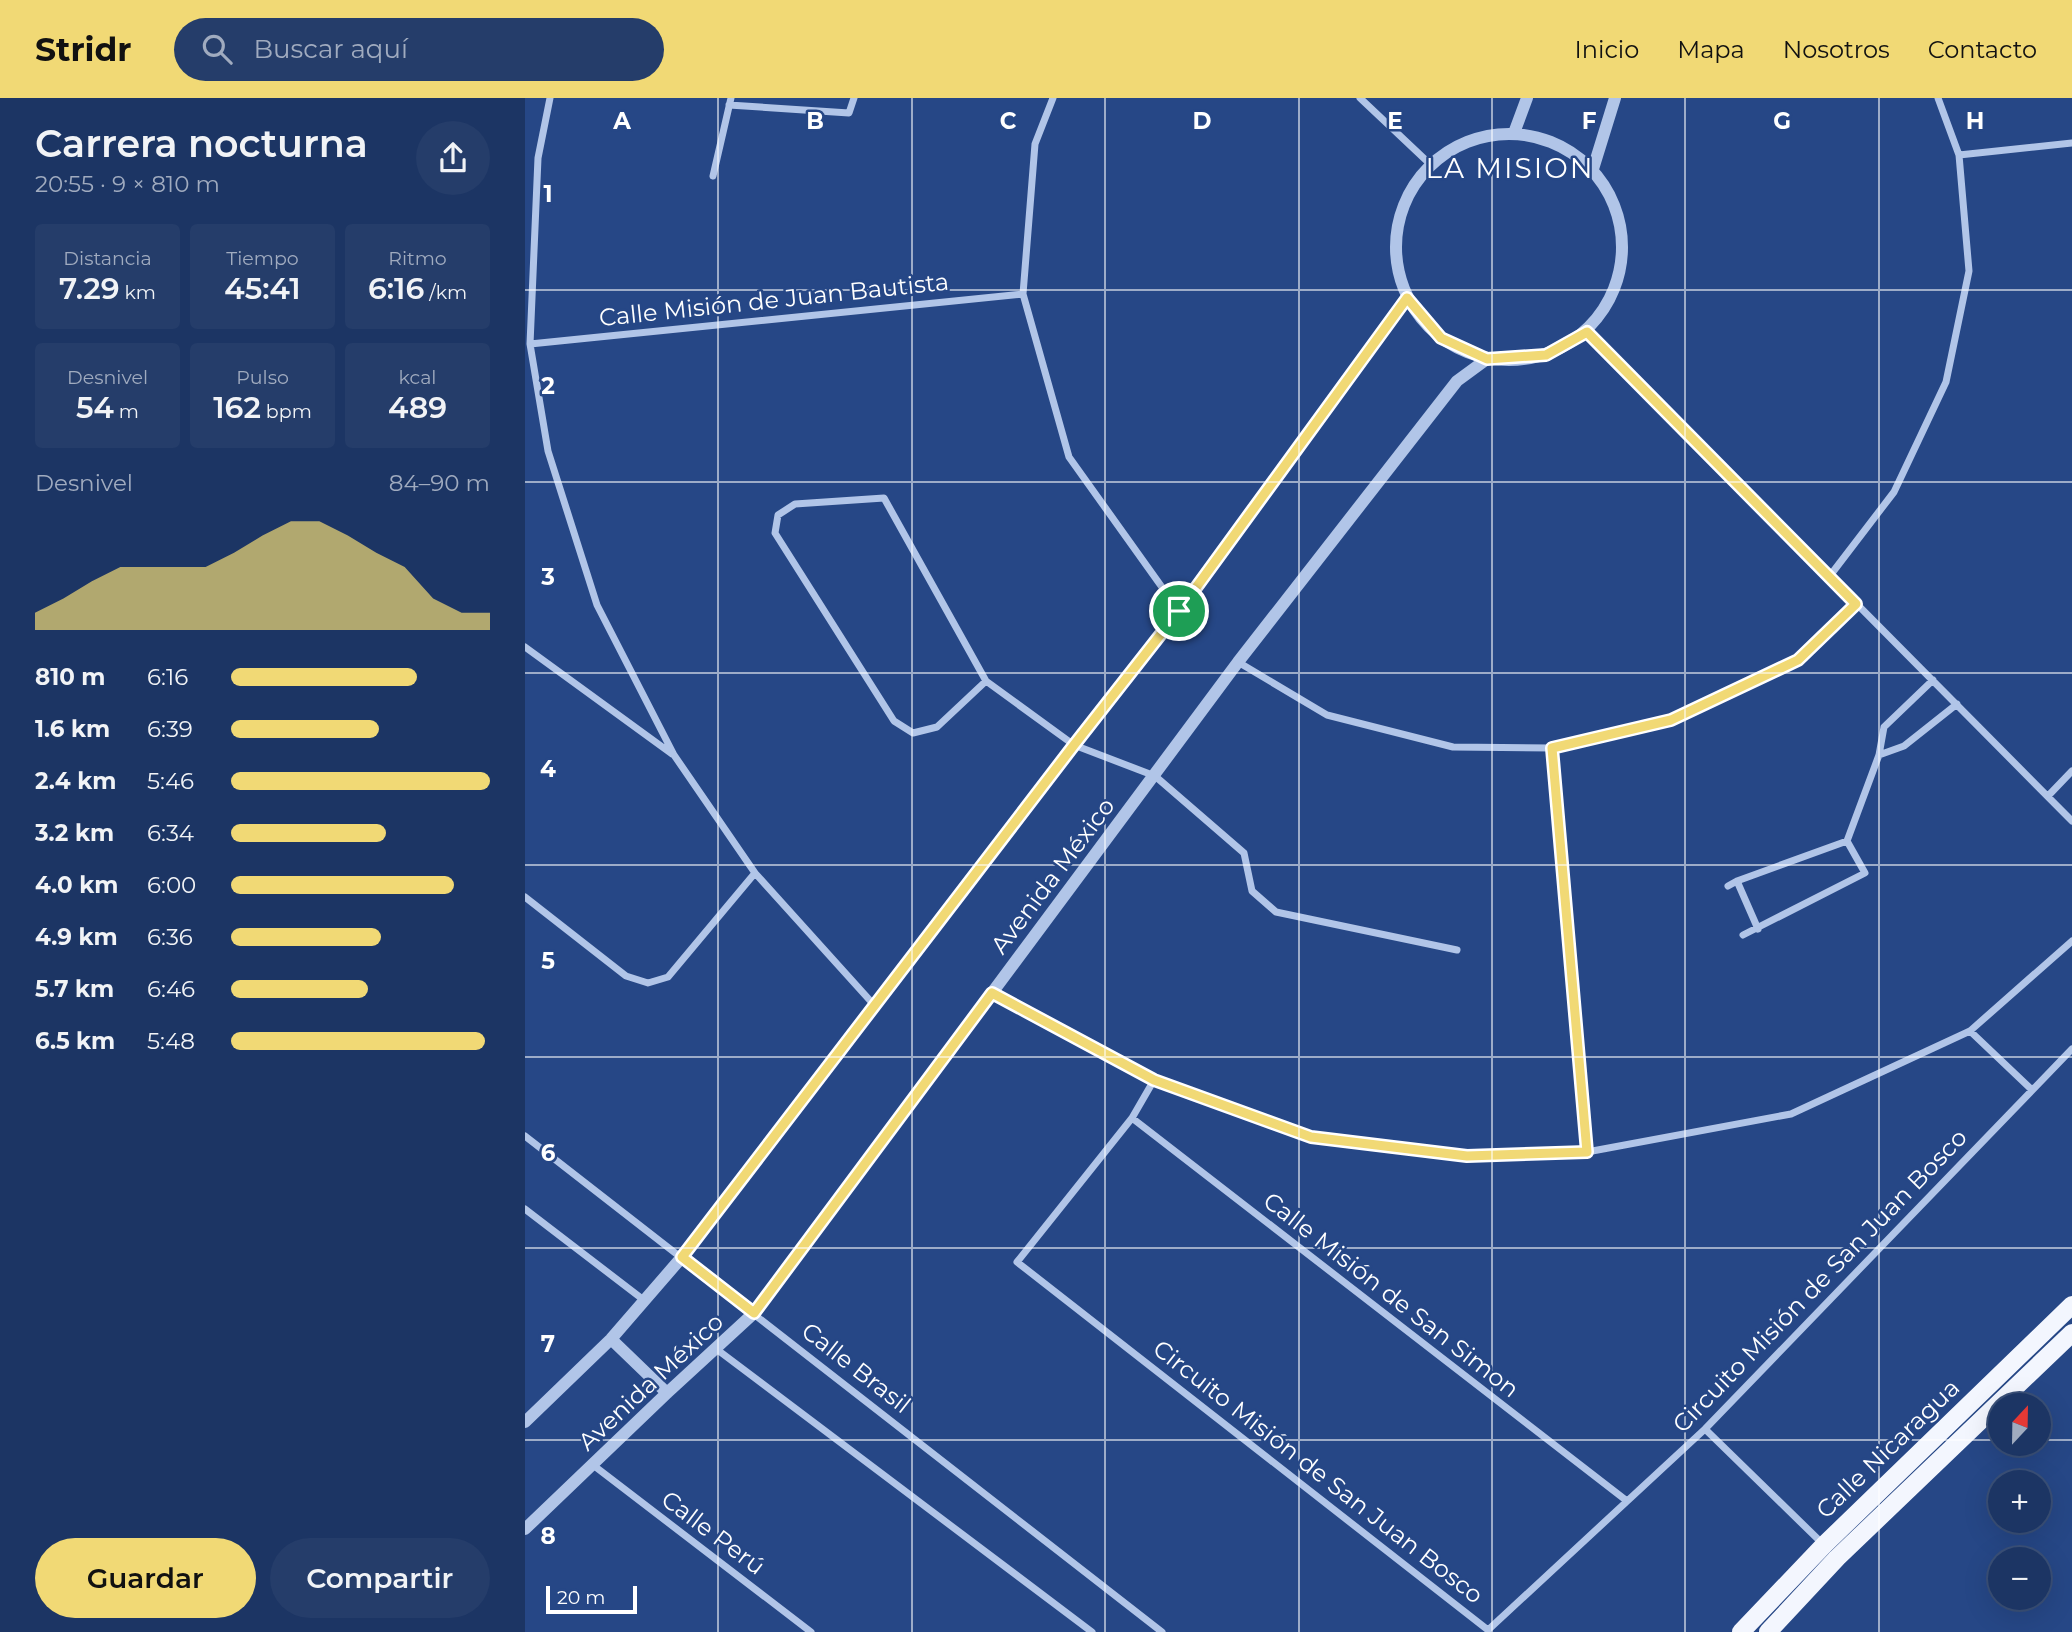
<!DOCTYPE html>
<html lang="es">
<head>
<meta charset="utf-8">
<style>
	body { margin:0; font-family:Montserrat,sans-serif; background:#253d6a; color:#f1f3f6; height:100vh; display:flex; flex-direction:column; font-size:26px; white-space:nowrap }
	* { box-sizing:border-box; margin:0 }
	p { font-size:23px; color:#a0abbf }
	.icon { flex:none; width:38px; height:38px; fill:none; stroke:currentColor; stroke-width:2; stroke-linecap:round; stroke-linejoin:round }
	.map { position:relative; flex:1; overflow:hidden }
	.side { display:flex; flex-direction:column; background:#1c3564; width:525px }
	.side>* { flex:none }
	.needle { width:46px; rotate:22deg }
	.buttons { position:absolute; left:1463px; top:1295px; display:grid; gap:14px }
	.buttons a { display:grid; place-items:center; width:63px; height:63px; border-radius:50%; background:#1c3564; box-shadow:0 7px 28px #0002,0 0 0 2px #3a5078; font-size:35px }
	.scale { position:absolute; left:21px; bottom:18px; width:91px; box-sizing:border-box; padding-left:7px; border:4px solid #fff; border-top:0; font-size:19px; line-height:24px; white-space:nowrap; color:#fff; -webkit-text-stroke:5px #264786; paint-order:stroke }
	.pin { position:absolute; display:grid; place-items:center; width:60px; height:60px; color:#fff; margin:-30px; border:4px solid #fff; border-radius:50%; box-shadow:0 2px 7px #0007 }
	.round { display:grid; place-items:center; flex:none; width:74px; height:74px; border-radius:37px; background:#253d6a }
	.summary { display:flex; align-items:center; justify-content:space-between; height:119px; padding:0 35px }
	h1 { font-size:38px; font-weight:600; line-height:52px }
	.figures { display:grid; grid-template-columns:repeat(3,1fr); gap:10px; height:119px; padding:7px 35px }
	.figures div { display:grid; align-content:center; border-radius:7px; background:#253d6a; text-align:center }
	.figures b { font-size:30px; font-weight:600 }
	.figures small { font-size:19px; font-weight:400 }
	.figures p { font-size:19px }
	.chart { height:196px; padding:14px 35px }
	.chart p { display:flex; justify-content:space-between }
	.chart svg { width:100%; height:126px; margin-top:7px; fill:#f1d975; opacity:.7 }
	.primary-button { display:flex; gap:14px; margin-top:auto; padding:14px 35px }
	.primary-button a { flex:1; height:80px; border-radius:42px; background:#f1d975; color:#111; font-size:28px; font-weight:600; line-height:80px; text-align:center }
	.primary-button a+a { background:#253d6a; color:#f1f3f6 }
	ul { padding:0 35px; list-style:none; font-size:23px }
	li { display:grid; grid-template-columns:112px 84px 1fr; align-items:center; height:52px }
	li i { height:18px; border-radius:9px; background:#f1d975 }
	header { display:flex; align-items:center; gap:42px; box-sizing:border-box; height:98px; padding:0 35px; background:#f1d975; color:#111 }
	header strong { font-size:33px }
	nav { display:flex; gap:38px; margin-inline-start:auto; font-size:24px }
	.search { width:490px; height:63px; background:#253d6a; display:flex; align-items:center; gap:18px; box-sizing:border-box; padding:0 24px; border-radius:38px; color:#a0abbf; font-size:26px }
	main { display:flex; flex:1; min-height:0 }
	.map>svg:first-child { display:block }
</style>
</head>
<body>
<header>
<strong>Stridr</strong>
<div class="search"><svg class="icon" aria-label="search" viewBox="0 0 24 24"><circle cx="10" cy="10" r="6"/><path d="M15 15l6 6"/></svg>Buscar aquí</div>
<nav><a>Inicio</a><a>Mapa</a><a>Nosotros</a><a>Contacto</a></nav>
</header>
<main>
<section class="side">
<div class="summary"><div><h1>Carrera nocturna</h1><p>20:55 · 9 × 810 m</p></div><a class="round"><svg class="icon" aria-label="share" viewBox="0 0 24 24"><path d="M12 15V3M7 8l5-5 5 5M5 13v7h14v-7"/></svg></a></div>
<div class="figures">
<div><p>Distancia</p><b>7.29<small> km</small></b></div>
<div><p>Tiempo</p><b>45:41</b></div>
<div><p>Ritmo</p><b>6:16<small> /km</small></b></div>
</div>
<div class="figures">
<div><p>Desnivel</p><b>54<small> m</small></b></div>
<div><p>Pulso</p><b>162<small> bpm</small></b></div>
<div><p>kcal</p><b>489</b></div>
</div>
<div class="chart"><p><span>Desnivel</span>84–90 m</p>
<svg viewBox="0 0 160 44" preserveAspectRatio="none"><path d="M0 44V38L10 33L20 27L30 22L40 22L50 22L60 22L70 17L80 11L90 6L100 6L110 11L120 17L130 22L140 33L150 38L160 38V44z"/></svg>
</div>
<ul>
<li><b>810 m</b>6:16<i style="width:72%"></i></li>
<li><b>1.6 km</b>6:39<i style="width:57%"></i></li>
<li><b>2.4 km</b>5:46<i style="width:100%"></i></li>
<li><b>3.2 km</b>6:34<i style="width:60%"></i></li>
<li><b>4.0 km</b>6:00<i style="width:86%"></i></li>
<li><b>4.9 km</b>6:36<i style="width:58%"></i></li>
<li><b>5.7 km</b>6:46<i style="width:53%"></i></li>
<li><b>6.5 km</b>5:48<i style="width:98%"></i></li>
</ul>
<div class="primary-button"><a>Guardar</a><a>Compartir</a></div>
</section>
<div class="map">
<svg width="1547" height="1534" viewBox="0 0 1547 1534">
	<rect width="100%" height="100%" fill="#264786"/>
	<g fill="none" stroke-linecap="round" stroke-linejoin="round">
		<path stroke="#b1c5e8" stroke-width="7" d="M25,0L13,60L5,246L23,353L72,507L149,657L230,775L350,908
			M528,0L510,46L498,196L544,359L654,513
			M835,0L906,67
			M204,7L324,15L329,0
			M1434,57L1547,45
			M188,78L206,0
			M1062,234L1547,723
			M5,246L498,196
			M1304,479L1369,394L1421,284L1444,173L1434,57L1413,0
			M0,549L147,656
			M713,564L802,617L928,649L1027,650L1146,622L1273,562L1331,506
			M461,583L412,629L388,635L369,623L250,435L253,417L270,406L359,400L461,583L549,647L630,678L719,755L727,793L751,814L932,852
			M1027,650L1062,1054
			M1354,657L1379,648L1432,606
			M1523,698L1547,673
			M1212,783L1233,831
			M1203,788L1212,783L1322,743
			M0,799L101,878L123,885L143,879L230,775
			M1218,837L1340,775L1322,743L1354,657L1359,629L1408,582
			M467,895L629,982L786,1039L942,1058L1062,1054L1266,1016L1445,933L1547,843
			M1445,933L1507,992
			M629,982L607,1020L492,1164L963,1532L1180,1331L1547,951
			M607,1020L1102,1403
			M0,1038L637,1534
			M0,1111L120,1203
			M190,1250L567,1534
			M1180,1331L1300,1448
			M68,1367L286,1534"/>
		<path stroke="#b1c5e8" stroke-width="12" d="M989,35L1002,0
			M871 149a113 113 0 1 1 226 0a113 113 0 1 1-226 0Z
			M1068,71L1090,0
			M86,1241L142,1295
			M0,1324L86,1241L157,1159L549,647L654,513L882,200
			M0,1431L142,1295L229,1215L713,564L932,283L962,261"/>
		<path stroke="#f3f6fe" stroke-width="18" d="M1216,1534L1299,1447L1547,1207
			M1243,1534L1312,1460L1547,1235"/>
	</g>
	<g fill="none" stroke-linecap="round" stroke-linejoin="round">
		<defs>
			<path id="route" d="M882,200L916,240L962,261L1021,257L1062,234L1331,506L1273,562L1146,622L1027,650L1062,1054L942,1058L786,1039L629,982L467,895L229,1215L157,1159L549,647L654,513Z"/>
		</defs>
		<use href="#route" stroke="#fff" stroke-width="14"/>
		<use href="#route" stroke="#f1d975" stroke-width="9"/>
	</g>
	<path fill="none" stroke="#fff" stroke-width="2" stroke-opacity="0.55" d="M193,0V1534M387,0V1534M580,0V1534M774,0V1534M967,0V1534M1160,0V1534M1354,0V1534M0,192H1547M0,384H1547M0,575H1547M0,767H1547M0,959H1547M0,1150H1547M0,1342H1475M1514,1342H1547"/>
	<g text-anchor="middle" stroke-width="5" stroke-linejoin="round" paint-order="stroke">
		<g font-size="24" fill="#fff" stroke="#264786">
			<text transform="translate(249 202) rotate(-6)" y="8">Calle Misión de Juan Bautista</text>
			<text transform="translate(528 778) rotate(-53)" y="8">Avenida México</text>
			<text transform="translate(1295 1183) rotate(-46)" y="8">Circuito Misión de San Juan Bosco</text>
			<text transform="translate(866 1197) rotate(38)" y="8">Calle Misión de San Simon</text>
			<text transform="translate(331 1270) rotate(38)" y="8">Calle Brasil</text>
			<text transform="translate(126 1284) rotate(-43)" y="8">Avenida México</text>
			<text transform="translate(1363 1351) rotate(-44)" y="8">Calle Nicaragua</text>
			<text transform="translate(793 1374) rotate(38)" y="8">Circuito Misión de San Juan Bosco</text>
			<text transform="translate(188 1435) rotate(37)" y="8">Calle Perú</text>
		</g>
		<g font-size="28" letter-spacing="2" fill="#fff" stroke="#264786">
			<text x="985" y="80">LA MISION</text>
		</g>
	</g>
	<g font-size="23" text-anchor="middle" font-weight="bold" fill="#fff" stroke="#264786" stroke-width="5" stroke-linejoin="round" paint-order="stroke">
		<text x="97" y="31">A</text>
		<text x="290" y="31">B</text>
		<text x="483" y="31">C</text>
		<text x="677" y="31">D</text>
		<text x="870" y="31">E</text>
		<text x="1064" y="31">F</text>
		<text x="1257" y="31">G</text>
		<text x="1450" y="31">H</text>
		<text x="23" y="104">1</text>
		<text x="23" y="296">2</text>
		<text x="23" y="487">3</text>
		<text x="23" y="679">4</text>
		<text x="23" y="871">5</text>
		<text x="23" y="1063">6</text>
		<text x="23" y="1254">7</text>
		<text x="23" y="1446">8</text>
	</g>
</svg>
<div class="buttons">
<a><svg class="needle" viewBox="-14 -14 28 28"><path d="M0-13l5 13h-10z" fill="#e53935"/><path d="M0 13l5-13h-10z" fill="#a0abbf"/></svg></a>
<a>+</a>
<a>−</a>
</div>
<div class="scale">20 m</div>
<div class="pin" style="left:654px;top:513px;background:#1e9e55"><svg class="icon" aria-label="arrive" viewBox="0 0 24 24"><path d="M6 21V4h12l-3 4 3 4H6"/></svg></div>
</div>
</main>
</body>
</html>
